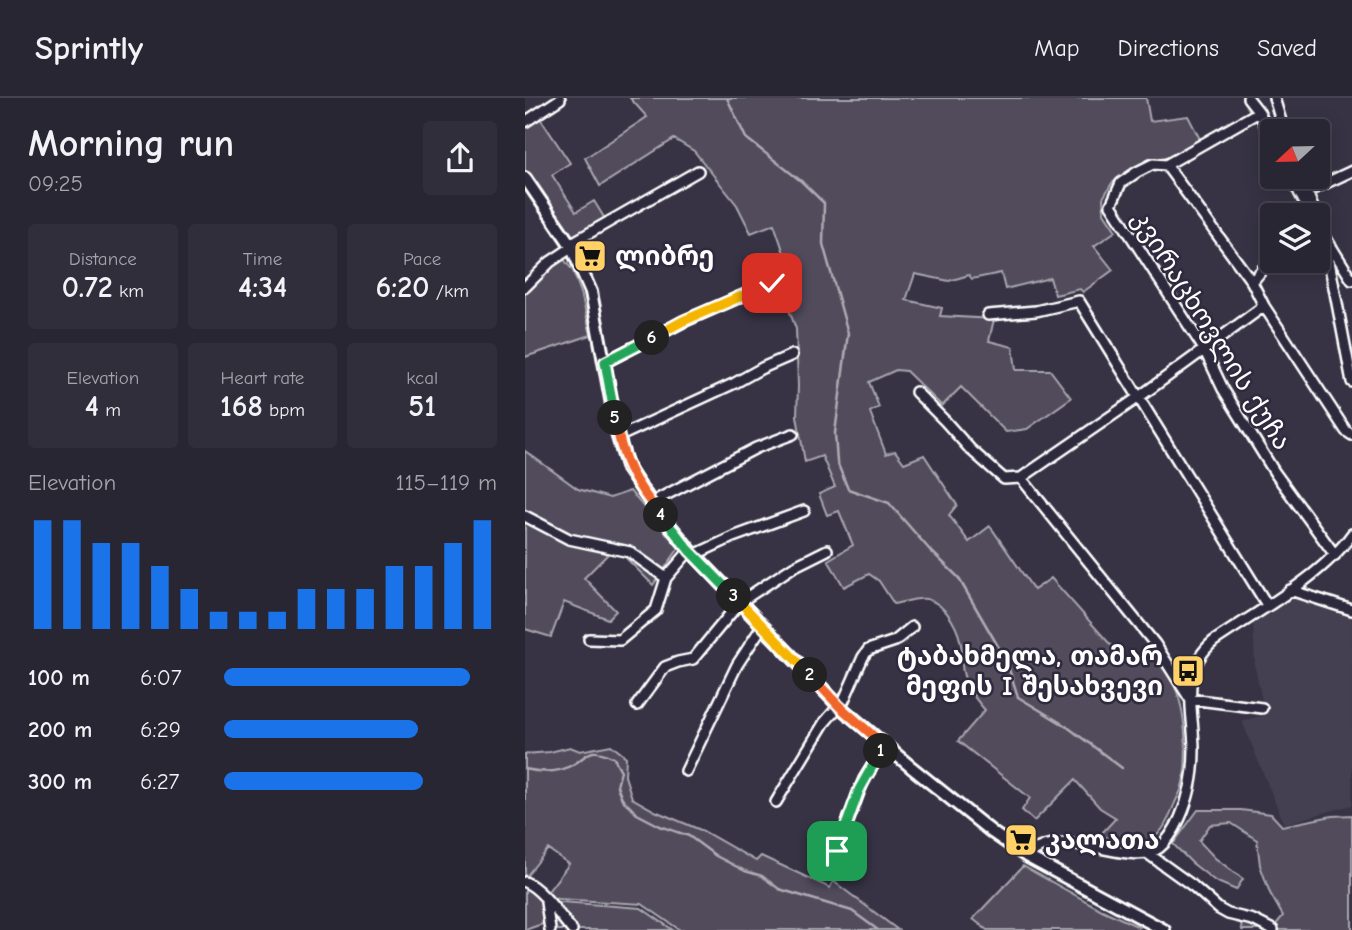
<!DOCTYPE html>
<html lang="en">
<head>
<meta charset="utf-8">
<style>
	body { margin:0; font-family:"Comic Neue","Noto Sans Georgian",sans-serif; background:#312e3c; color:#f1f3f6; height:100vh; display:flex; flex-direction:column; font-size:26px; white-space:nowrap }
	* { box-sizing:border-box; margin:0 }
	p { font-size:23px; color:#a5a5ac }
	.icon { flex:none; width:38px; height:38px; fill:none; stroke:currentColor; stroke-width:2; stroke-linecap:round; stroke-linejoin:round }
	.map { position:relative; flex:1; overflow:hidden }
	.drawer { display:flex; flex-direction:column; background:#292634; width:525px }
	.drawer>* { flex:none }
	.needle { width:46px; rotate:248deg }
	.fabs { position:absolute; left:735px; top:21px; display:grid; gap:14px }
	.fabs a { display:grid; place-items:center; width:70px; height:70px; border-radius:7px; background:#292634; box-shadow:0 4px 18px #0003,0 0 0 2px #45434f; font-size:35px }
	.pin { position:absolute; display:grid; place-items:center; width:60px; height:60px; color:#fff; margin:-30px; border-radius:14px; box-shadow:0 4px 10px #0006 }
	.km { position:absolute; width:35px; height:35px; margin:-18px; border-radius:50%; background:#222; color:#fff; font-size:19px; line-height:35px; text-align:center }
	.round { display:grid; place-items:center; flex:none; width:74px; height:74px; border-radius:7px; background:#312e3c }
	.head { display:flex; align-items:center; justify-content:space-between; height:119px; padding:0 28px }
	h1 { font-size:38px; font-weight:700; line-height:52px }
	.metrics { display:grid; grid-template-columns:repeat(3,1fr); gap:10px; height:119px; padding:7px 28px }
	.metrics div { display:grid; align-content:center; border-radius:7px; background:#312e3c; text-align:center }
	.metrics b { font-size:30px; font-weight:700 }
	.metrics small { font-size:19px; font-weight:400 }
	.metrics p { font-size:19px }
	.chart { height:196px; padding:14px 28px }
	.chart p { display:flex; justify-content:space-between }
	.chart svg { width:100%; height:126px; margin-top:7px; stroke:#1a73e8; stroke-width:6 }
	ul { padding:0 28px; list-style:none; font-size:23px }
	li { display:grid; grid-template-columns:112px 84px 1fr; align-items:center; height:52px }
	li i { height:18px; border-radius:9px; background:#1a73e8 }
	header { display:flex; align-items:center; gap:42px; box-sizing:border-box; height:98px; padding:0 35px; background:#292634; border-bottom:2px solid #45434f }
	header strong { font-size:33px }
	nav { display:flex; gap:38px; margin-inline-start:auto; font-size:24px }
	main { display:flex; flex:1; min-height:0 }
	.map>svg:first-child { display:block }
</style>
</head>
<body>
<header>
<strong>Sprintly</strong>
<nav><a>Map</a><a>Directions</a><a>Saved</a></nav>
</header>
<main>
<section class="drawer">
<div class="head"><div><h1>Morning run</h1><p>09:25</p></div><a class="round"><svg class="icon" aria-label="share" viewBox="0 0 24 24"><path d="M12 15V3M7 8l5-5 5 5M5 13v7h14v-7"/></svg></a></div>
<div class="metrics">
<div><p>Distance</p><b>0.72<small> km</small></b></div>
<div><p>Time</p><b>4:34</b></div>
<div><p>Pace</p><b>6:20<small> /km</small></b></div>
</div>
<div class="metrics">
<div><p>Elevation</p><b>4<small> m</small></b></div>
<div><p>Heart rate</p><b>168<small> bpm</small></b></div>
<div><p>kcal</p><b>51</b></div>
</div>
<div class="chart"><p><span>Elevation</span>115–119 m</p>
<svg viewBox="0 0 160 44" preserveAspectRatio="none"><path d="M5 44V6M15 44V6M25 44V14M35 44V14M45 44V22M55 44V30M65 44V38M75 44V38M85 44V38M95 44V30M105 44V30M115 44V30M125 44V22M135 44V22M145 44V14M155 44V6"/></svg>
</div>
<ul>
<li><b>100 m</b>6:07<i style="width:90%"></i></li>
<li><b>200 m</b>6:29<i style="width:71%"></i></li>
<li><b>300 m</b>6:27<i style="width:73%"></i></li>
</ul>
</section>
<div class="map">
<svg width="827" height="832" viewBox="0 0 827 832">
	<rect width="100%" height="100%" fill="#373345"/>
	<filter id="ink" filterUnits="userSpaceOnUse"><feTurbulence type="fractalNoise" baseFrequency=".0143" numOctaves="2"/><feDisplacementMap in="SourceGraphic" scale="14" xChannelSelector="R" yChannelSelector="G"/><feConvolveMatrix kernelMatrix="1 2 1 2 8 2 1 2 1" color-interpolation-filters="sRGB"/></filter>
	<g filter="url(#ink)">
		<path fill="#444051" d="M769,494L827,512V707L759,726L717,623L740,617L730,569L728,522Z"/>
		<path fill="#514c5c" stroke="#a8a6ae" stroke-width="2" d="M105,0H621L625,23L663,18L676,43L648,59L627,62L607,71L587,85L578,100L579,115L591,133L569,148L588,172L558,194L555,191L530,197L525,180L480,191L476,175L447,181L444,177L424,183L390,176L381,202L417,210L415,218L469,221L464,243L488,249L491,272H525L546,300L502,331L481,334L436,289L417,308L381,273L371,272L344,284L354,309L345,314L361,356L370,353L379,365L399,357L432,407L424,417L444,444L465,428L509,492L526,480L600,563L632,557C640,571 650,584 654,600C661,624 664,668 656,692C654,697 651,702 649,707C642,725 636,740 616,746C603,750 587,741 575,737L591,720L575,710L550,682L509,723L497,712L505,700L433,643L460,612C450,601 441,589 438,574C436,568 438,560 437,553C435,533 423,507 402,501C393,499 379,504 369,506L354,483L344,476L319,489L303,462L328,447L314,413L302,417L294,396L310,389L297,358L280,364L272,318L273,288L271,231L255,187L266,175L249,126L226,135L212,107L169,53L149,41L75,88L60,60L122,19Z
			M15,20L45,65L27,77L51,114L69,103L80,121L46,142L0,74V29Z
			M37,159L48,173L56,195L66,237L0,259V194L25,165Z
			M0,353L53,391L85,400L105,393L154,450L128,487L90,449L59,480L91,513L83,521L39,504L26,539L0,531Z
			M86,647L101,659L100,678L107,700L130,713L178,733L231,763L236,758L305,790L308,783L373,832H155L117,806L34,801L24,799L21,796L44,766L23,751L0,780V656L25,654L45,649L55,653Z
			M673,712H716L746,716L757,728L807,718L827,717V832H717L716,825L727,818L749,829L758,818L745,795L735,767L732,742L706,725L685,727L674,743L690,760L718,781L711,792L690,783L667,765L648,746Z
			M498,768L577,812L614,829L612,832H462L448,821Z
			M0,787L19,803L20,825L0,832Z
			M23,803L116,810L148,832H26Z"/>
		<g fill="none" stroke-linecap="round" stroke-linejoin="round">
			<path stroke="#adabb2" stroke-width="2.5" d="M202,0L221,40L276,83L299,105L298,146L323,235L310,335L312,364L323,391L364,405L404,451L433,479L481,562L493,599L541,628L597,670
				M0,671C17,675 34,675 49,666C56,662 60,656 68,654C75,653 83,657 89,660L96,673L92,688L97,701L112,716L135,728L164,738L191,758L220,773L237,778L254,791L327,813L353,832"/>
			<defs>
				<path id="minor" d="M723,0L734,14L747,41
					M749,0L759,33
					M734,14L641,67L628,66L612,74L596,85L586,107L679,251L698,291L750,375L810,457
					M0,24L35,1
					M641,67L727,184L739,208
					M766,79L786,117
					M776,79L791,117
					M782,94L827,73
					M793,122L799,137L827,284
					M802,142L827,182
					M45,146L173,73
					M727,184L747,160
					M0,189L25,164L46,150
					M463,217L511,213L554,203L742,507
					M80,264L158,224L247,185
					M391,294L420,323L445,351L479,381L496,380L614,299L739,208L821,333L827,337
					M93,339L210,285L237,270L267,257
					M496,380L630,546L665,601L737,610
					M128,407L135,400L231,350L268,336
					M0,418L44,441L105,454L141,480
					M169,457L208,439L279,413
					M765,492L827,512
					M64,541L95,542L131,512L141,480L165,452
					M112,607L140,569L153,564L168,561L215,504L268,469L302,452
					M161,673L212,567L238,527
					M251,704L299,625L319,602L338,559L343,552L370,543L387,529
					M312,753L339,681L360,648
					M622,755L668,788L694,811L703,816L728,822L748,832
					M501,758C505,755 509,752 514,750C551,733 609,769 634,750C644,742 650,731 655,720C665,698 669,676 669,652C669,612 653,573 689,543C733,513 797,479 827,436
					M0,784C16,790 35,818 47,832
					M21,804L25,832"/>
				<path id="major" d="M0,80L45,146L66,194L93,339L103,371L128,407L165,452L314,608L386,669L468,735L501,758L639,832"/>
			</defs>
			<use href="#minor" stroke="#fff" stroke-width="14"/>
			<use href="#major" stroke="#fff" stroke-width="16"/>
			<use href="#minor" stroke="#2f2a3d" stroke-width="9"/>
			<use href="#major" stroke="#2f2a3d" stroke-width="10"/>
		</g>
	</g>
	<g fill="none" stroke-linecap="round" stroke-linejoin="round" filter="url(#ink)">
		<defs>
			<path id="split-1" d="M312,753L334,692L356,653"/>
			<path id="split-2" d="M285,577L314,608L360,648L356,653"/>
			<path id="split-3" d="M209,498L285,577"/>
			<path id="split-4" d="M136,417L164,452L209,498"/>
			<path id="split-5" d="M90,320C97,362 108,384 136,417"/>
			<path id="split-6" d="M90,320L80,264L127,240"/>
			<path id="split-7" d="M127,240L158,223L247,185"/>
		</defs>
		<use href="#split-1" stroke="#fff" stroke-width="14"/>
		<use href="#split-2" stroke="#fff" stroke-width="14"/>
		<use href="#split-3" stroke="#fff" stroke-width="14"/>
		<use href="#split-4" stroke="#fff" stroke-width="14"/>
		<use href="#split-5" stroke="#fff" stroke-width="14"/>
		<use href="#split-6" stroke="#fff" stroke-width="14"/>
		<use href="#split-7" stroke="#fff" stroke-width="14"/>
		<use href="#split-1" stroke="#22a559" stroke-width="9"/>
		<use href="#split-2" stroke="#f0652b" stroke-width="9"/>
		<use href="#split-3" stroke="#f5b400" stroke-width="9"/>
		<use href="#split-4" stroke="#22a559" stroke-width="9"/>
		<use href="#split-5" stroke="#f0652b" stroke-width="9"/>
		<use href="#split-6" stroke="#22a559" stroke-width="9"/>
		<use href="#split-7" stroke="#f5b400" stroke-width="9"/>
	</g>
	<defs>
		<symbol id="supermarket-square" viewBox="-11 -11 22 22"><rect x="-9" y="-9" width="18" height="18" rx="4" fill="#ffd166" stroke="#2f2a3d"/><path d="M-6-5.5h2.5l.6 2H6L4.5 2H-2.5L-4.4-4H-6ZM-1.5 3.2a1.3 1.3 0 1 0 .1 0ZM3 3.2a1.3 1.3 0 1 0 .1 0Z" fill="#111"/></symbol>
		<symbol id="bus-square" viewBox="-11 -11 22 22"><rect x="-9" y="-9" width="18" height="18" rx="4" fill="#ffd166" stroke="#2f2a3d"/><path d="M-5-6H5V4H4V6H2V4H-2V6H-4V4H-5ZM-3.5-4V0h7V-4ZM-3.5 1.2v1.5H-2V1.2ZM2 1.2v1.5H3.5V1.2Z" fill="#111"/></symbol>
	</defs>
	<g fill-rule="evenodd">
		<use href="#supermarket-square" x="46" y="139" width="38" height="38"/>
		<use href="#bus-square" x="644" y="554" width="38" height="38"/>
		<use href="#supermarket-square" x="477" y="723" width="38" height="38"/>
	</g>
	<g text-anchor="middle" stroke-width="5" stroke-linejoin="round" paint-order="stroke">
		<g font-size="26" font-weight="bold" fill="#fff" stroke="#2f2a3d" text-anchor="start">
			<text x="90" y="167">ლიბრე</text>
			<text x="638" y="567" text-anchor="end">ტაბახმელა, თამარ<tspan x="638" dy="30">მეფის I შესახვევი</tspan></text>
			<text x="520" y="751">კალათა</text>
		</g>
		<g font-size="26" fill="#fff" stroke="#2f2a3d">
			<text transform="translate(687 232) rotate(58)" y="9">კვირაცხოვლის ქუჩა</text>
		</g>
	</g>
</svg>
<div class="fabs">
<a><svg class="needle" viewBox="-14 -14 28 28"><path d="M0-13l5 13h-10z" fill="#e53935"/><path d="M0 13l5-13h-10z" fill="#a5a5ac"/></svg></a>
<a><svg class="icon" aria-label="layers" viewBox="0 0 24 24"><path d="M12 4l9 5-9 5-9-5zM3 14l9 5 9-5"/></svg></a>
</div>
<div class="pin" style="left:312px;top:753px;background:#1e9e55"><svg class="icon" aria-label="arrive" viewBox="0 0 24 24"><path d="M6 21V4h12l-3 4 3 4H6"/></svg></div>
<div class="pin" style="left:247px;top:185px;background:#d93025"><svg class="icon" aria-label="check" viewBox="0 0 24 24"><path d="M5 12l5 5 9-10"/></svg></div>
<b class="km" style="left:356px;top:653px">1</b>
<b class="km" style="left:285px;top:577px">2</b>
<b class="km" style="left:209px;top:498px">3</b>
<b class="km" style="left:136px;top:417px">4</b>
<b class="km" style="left:90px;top:320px">5</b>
<b class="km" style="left:127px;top:240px">6</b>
</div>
</main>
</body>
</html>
